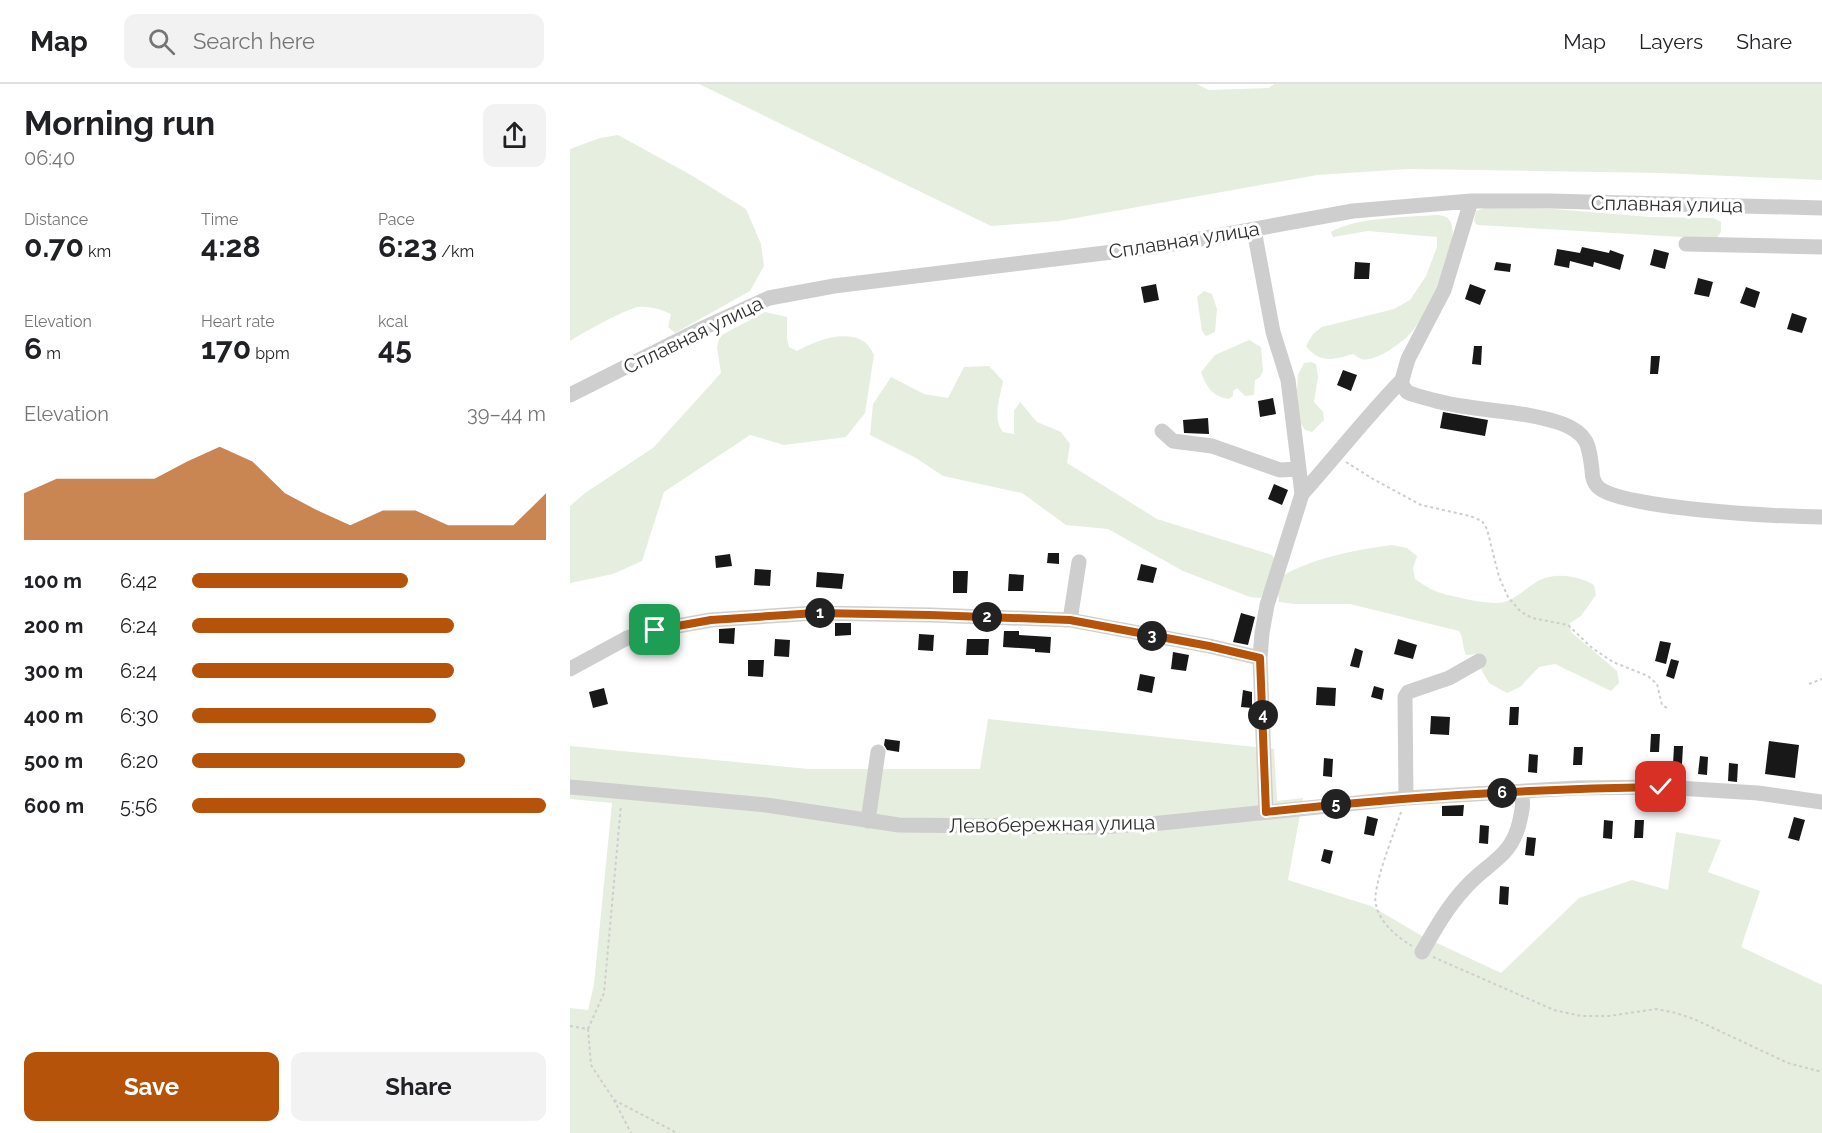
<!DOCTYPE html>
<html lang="en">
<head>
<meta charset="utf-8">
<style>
	body { margin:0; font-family:Raleway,sans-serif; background:#f2f2f2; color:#202124; height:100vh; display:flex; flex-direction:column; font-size:22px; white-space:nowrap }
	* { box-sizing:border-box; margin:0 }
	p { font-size:20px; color:#757577 }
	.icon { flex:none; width:33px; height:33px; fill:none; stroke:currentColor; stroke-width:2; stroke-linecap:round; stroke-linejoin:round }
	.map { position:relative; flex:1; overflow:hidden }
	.drawer { display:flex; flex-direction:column; background:#fff; width:570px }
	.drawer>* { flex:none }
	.pin { position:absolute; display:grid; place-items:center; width:51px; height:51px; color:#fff; margin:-26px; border-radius:12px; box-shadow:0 3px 9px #0006 }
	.km { position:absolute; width:30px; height:30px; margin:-15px; border-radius:50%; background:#222; color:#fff; font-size:16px; line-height:30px; text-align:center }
	.round { display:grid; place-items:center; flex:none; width:63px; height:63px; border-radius:12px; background:#f2f2f2 }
	.overview { display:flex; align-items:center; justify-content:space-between; height:102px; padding:0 24px }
	h1 { font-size:33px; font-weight:700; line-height:45px }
	.metrics { display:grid; grid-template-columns:repeat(3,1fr); gap:9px; height:102px; padding:6px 24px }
	.metrics div { display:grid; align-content:center }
	.metrics b { font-size:30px; font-weight:700 }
	.metrics small { font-size:16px; font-weight:400 }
	.metrics p { font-size:16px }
	.chart { height:168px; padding:12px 24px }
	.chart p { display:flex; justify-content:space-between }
	.chart svg { width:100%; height:108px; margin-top:6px; fill:#b45309; opacity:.7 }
	.button { display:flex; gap:12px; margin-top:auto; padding:12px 24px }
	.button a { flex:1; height:69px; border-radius:12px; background:#b45309; color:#fff; font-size:24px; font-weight:700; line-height:69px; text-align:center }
	.button a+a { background:#f2f2f2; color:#202124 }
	ul { padding:0 24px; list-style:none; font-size:20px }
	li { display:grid; grid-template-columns:96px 72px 1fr; align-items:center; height:45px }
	li i { height:15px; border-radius:8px; background:#b45309 }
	header { display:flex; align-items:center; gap:36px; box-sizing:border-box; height:84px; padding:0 30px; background:#fff; border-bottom:2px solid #e0e0e0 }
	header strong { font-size:28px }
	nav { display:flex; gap:33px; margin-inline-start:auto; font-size:21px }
	.search { width:420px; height:54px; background:#f2f2f2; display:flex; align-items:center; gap:15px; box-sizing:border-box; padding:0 21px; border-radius:12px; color:#757577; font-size:22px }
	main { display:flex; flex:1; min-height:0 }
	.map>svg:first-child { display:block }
</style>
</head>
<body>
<header>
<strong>Map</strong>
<div class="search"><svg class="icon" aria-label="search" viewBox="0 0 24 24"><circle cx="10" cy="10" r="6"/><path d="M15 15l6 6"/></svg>Search here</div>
<nav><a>Map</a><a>Layers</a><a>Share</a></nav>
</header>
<main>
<section class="drawer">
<div class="overview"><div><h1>Morning run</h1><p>06:40</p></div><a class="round"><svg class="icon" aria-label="share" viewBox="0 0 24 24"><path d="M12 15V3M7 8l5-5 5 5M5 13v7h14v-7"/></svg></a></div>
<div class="metrics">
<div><p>Distance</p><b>0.70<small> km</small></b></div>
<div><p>Time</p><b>4:28</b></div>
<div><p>Pace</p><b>6:23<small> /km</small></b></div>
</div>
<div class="metrics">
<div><p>Elevation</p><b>6<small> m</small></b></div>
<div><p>Heart rate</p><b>170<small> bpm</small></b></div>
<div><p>kcal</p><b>45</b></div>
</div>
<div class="chart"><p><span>Elevation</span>39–44 m</p>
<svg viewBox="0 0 160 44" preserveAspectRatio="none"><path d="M0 44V25L10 19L20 19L30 19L40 19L50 12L60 6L70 12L80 25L90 32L100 38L110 32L120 32L130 38L140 38L150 38L160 25V44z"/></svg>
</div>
<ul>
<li><b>100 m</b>6:42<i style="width:61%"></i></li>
<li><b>200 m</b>6:24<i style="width:74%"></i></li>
<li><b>300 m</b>6:24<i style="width:74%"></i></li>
<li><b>400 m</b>6:30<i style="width:69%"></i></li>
<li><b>500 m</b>6:20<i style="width:77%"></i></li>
<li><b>600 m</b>5:56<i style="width:100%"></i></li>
</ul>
<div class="button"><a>Save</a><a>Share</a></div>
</section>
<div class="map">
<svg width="1252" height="1049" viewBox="0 0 1252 1049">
	<rect width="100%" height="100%" fill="#fff"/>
	<path fill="#e6eedf" d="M129,0H627L639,6L699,4L704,0H1252V96L1091,89L838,85L747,91L489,137L421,142Z
		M48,51L121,91L176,125L191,160L194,182L180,207L105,249L98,243L101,230C90,225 80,222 68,223C56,225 12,249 0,257V65L30,54Z
		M915,124L984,125L1080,133L1143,134L1151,138V148L1146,155L907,141L904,137L906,127Z
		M868,131C873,132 877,132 880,137C893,159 856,234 839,251C830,260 804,279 791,275C790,275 784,270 783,270C764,275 751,281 736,262L743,250L752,243L824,225L840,216L856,192L867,163V153L798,147L763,153L761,148C786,133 839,133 868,131Z
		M634,207L642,210L647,225L645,248L636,252L632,247L627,213Z
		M195,228L217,233V254L219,263L227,267C244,257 277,244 296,259C299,262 302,267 304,271L295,329L276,353L214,361L180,351L94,408L72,477L43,490L0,499V422L15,409L83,364L151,289L147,263L150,252Z
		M679,256L691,263L693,287L690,293L685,296L684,311L675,312L667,304L663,307V312L659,315C642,312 637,304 631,288L645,271Z
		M741,278L746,280L748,293L744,318L753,328L754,336L742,348L735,346L729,337L727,306L728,291L734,279Z
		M419,282L433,297C430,314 422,333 433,348L444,350V327L450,318L467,338L491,348L500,360L497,379L587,435L702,471L705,476L695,508L690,514L680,513L613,487L538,445L496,441L452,409L373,392L346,374L300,351L303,320L321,293L354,310L378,314L394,283Z
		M822,461L837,464L847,472L843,484L845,495C851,499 858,504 865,507C878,512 922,522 934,518C948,514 958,502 970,496C986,488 1010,492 1024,501L1026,511L1011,532L1000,539L1001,548L1047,587L1049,599L1041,607L985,580L969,583L950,603L937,609L919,599L912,587L908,570L896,571C892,562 894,555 889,547L780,520H725L709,518L708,507L714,491C746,473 785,466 822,461Z
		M418,635L704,665L707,717L733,714L718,796L801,822L852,852L931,889L1009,814L1062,796L1098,806L1106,748L1151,756L1138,788L1190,807L1171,863L1252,901V1049H0V924L18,926L24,900L42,719L0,715V662L238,685H410Z"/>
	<path fill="#181818" d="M1012,163L1039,169L1040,166L1054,171L1050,186L1024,178L1023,183L1000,177L999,184L984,181L987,165L1010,169Z
		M1084,165L1099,169L1095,185L1080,181Z
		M785,178L800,179L799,195H784Z
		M926,178L941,180L940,188L924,186Z
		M1128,194L1143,198L1139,213L1124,210Z
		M586,200L589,216L574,219L571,203Z
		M900,200L916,206L910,221L895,215Z
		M1176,203L1190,208L1185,224L1170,219Z
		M1222,229L1237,234L1232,249L1217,245Z
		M904,262H912L911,281L902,280Z
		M1081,272H1090L1088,290H1080Z
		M773,286L787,291L781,307L767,301Z
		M703,314L706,330L690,333L688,317Z
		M873,328L918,336L915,352L870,344Z
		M638,334L639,350L614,349L613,336Z
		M704,400L718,406L712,421L698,415Z
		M478,469H489V480L477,479Z
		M160,470L162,482L146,484L145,472Z
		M571,480L587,484L583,499L567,496Z
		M185,485L201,486L200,502L184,501Z
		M383,487H398L397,509H383Z
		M247,488L274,490L272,505L246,503Z
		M439,490L454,491L453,507H438Z
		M671,529L685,533L678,561L663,558Z
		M265,539H281V551L265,552Z
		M165,544L164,560L149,559V545Z
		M434,547H449V551L481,553L480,569L465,568V565L433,563Z
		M349,550L364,551L363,567L348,566Z
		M205,555L220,556L219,573L204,572Z
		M397,555H419L418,571H396Z
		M828,555L847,561L843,575L824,570Z
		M1090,557L1101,559L1096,580L1085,577Z
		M785,564L793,567L789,584L780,582Z
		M603,568L619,571L616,587L601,585Z
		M1101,575L1109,577L1104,595L1096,592Z
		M178,576H194L193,593L178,592Z
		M570,590L585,593L582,609L567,606Z
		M804,602L814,605L812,616L801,613Z
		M747,603L766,604L765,622L746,621Z
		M34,604L38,620L23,624L19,608Z
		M673,606L682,608V624L671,623Z
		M940,623H949L948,641H939Z
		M861,632L880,633L879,651L860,650Z
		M1081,650H1090L1089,668H1080Z
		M315,655L330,657L329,668L317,666L314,661Z
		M1199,657L1229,661L1225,694L1195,690Z
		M1104,662H1113L1112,680H1103Z
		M1004,663H1013L1012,681H1003Z
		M959,670L968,671L967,689L958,688Z
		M1130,672L1138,673L1137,691L1128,690Z
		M754,674L763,675L762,693L753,692Z
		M1159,679L1168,680L1167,698L1158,697Z
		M894,721L893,732H872V722Z
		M797,732L808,735L804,752L794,750Z
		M1224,733L1235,736L1229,757L1218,754Z
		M1034,736L1043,737L1042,755L1033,754Z
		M1065,736H1074L1073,754H1064Z
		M910,741L919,742L918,760L909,759Z
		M957,753L966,754L964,772L955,771Z
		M754,765L763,767L760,780L751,777Z
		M930,802L939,803L938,821L929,820Z"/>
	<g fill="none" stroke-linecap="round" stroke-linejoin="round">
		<path stroke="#cecece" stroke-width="2" stroke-dasharray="3 3" stroke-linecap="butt" d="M776,378L803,395L851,421L900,432L912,437L917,445L929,493L938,513L950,527L962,534L998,541L1022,564L1043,578L1078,592L1087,600L1092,621L1099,625
			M1239,600L1252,595
			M831,728C825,747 801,805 806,821C810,839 827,853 842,862
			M863,873L984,926L1011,932H1039L1086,925L1106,929L1124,935L1218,979L1252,988
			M0,942L18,945L21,981L44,1016L61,1049
			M18,945L34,909L51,721
			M44,1016L107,1049"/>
		<path stroke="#cecece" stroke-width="15" d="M901,117L874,206L838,275L832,296V301L837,308C845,312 854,313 863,316C905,328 951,325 993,340C1018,350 1019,361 1022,386C1022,392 1024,399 1028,403C1050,425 1215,433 1252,433
			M684,146L703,248L718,296L732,410L697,521L692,549L690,574L696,728
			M1116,160L1252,163
			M0,311L133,244L199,214L264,202L592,162L783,127L901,117H980L1252,124
			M592,347L603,357L642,362L710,386L729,385
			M732,410C766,372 797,332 832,296
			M500,536L509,478
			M0,585L57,554L85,546L141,536L246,529L361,531L500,536L639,562L690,574
			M0,703L196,721L329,741L523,743L581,740L836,714L1007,704L1091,703L1188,709L1252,718
			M836,714L835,613L838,608L879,594L909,577
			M298,737L308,668
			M852,868C865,845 878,822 896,803C918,778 942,774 950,736C952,726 954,719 951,709"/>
	</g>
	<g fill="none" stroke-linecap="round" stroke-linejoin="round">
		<defs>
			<path id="route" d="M85,546L141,536L246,529L360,531L500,536L639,562L690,574L696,728C828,713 958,705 1091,703"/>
		</defs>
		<use href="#route" stroke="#fff" stroke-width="12"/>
		<use href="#route" stroke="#b45309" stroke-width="8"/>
	</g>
	<g text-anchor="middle" stroke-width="6" stroke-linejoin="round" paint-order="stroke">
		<g font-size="20" fill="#313131" stroke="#fff">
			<text transform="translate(1097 120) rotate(1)" y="7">Сплавная улица</text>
			<text transform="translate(614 156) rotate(-9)" y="7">Сплавная улица</text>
			<text transform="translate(123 251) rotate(-26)" y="7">Сплавная улица</text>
			<text transform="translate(482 740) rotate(-1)" y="7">Левобережная улица</text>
		</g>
	</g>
</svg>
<div class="pin" style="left:85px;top:546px;background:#1e9e55"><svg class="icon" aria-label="arrive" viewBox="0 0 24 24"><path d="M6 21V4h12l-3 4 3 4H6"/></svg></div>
<div class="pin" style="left:1091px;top:703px;background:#d93025"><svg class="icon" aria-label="check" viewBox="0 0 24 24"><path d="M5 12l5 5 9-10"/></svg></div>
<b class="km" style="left:250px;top:529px">1</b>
<b class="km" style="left:417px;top:533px">2</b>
<b class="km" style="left:582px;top:552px">3</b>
<b class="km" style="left:693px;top:631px">4</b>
<b class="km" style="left:766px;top:720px">5</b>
<b class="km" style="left:932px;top:709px">6</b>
</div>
</main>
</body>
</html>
